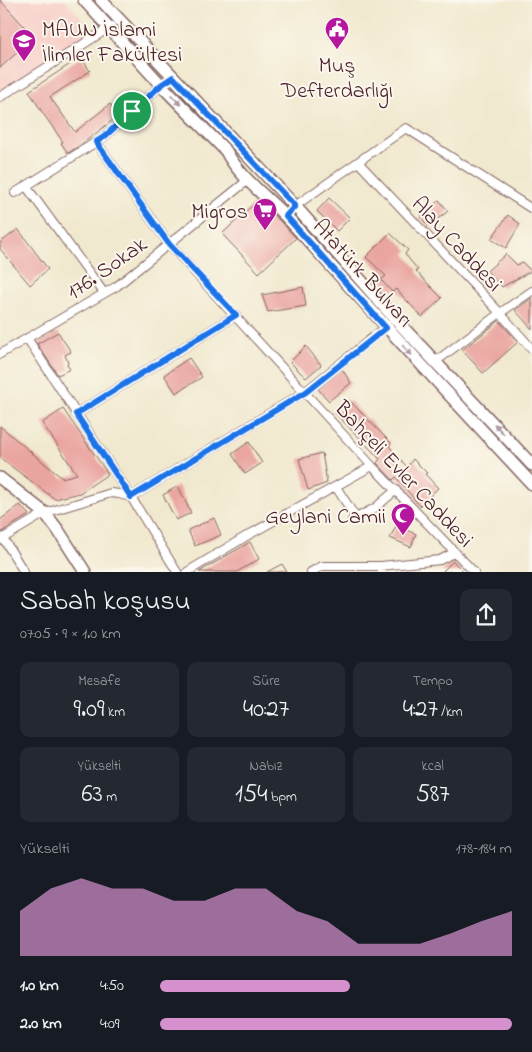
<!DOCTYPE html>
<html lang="tr">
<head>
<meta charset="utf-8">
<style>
	body { margin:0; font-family:"Indie Flower",sans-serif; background:#242831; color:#f1f3f6; height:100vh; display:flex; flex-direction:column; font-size:19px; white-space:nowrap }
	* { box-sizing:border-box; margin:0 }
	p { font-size:16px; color:#9ea1a6 }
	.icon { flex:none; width:28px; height:28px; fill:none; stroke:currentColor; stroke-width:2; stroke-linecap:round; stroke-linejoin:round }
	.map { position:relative; height:572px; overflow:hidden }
	.drawer { display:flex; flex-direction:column; background:#171b24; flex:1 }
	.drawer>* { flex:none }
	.pin { position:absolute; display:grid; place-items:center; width:42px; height:42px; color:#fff; margin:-21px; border:2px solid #fff; border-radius:50%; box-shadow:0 1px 5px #0007 }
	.round { display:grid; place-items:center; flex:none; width:52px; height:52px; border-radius:10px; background:#242831 }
	.headline { display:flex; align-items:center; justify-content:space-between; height:85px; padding:0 20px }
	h1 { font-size:28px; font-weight:600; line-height:38px }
	.stats { display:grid; grid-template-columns:repeat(3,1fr); gap:8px; height:85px; padding:5px 20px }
	.stats div { display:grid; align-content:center; border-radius:10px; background:#242831; text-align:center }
	.stats b { font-size:25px; font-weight:600 }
	.stats small { font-size:14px; font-weight:400 }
	.stats p { font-size:14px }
	.chart { height:140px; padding:10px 20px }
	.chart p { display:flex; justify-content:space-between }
	.chart svg { width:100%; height:90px; margin-top:5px; fill:#d690ce; opacity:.7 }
	ul { padding:0 20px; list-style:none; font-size:16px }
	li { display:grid; grid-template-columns:80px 60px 1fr; align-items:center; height:38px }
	li i { height:12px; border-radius:6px; background:#d690ce }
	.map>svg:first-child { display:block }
</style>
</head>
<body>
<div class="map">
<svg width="532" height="572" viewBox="0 0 532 572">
	<rect width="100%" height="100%" fill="#fbf7ec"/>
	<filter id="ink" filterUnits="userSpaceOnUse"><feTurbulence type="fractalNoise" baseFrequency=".02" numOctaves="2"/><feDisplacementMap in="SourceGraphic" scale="10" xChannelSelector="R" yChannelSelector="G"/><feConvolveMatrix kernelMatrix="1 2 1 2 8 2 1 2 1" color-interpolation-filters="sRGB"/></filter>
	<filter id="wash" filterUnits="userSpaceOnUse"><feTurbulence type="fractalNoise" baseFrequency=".0096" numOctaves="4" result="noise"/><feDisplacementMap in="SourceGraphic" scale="20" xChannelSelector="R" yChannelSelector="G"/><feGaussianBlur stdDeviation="1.12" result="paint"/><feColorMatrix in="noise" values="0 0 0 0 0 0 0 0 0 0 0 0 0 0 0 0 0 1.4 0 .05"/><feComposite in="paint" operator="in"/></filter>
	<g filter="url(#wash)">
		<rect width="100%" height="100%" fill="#f1e9cf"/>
		<path fill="#f7d0c9" d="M0,0H65L94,31L0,94Z"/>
		<g id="blocks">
			<path fill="#eaa5a0" d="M0,0L34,37L0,68Z
				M81,57L90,71L50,97L75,132L110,104L119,115L82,144L68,153L61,143L63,142L42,112L29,91Z
				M329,198L350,218L337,231L317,211Z
				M258,200L281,222L296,238L259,273L222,234Z
				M439,200L448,211L429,226L420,217Z
				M508,215L520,224L506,248L491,239Z
				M18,229L48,269L30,285L0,249V243Z
				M390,233L408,250L405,254L418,270L416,271L430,286L442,298L422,317L396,289L392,292L381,280L386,276L366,257Z
				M506,254L517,265L522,262L531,271L502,287L487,271Z
				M303,287L306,306L268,312L262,295Z
				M532,298V329L515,310Z
				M499,321L518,342L483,373L462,350Z
				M58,332L71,352L65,355L68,363L67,365L70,369L58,375L37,344Z
				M306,346L321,365L306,378L290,362Z
				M189,358L202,377L176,393L164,375Z
				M342,369L351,383L329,401L318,389Z
				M349,400L391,443L389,446L407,467L413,459L427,473L425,474L438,488L420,506L396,477L393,480L377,463L380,459L335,413Z
				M63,409L108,474L80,493L55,499L0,458V426L62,478L77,474L42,423Z
				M249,442L262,463L245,474L232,454Z
				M322,453L327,483L308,490L299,459Z
				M178,486L191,513L176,520L163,495Z
				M20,505L29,515L0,533V520Z
				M214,518L221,535L195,546L188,530Z
				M396,526L416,534L411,547L390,538Z
				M250,542L259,559L237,572H199Z
				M453,561L464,572H442Z
				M282,564L287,572H267Z"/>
		</g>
	</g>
	<g filter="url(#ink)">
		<use href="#blocks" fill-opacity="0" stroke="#846664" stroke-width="1"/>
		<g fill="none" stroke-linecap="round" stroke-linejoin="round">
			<defs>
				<path id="street" d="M0,97L112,26
					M96,142L169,244L372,466L474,572
					M358,162L500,313L532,349
					M26,186L104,293
					M15,193L104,137L161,85L173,77
					M287,217L295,206L406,128L532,209
					M27,338L131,497L177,572
					M0,354L117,286L248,180
					M435,362L500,313L532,291
					M76,414L236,315
					M336,487L356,518
					M352,520L375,508L396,490
					M3,538L24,572
					M0,540L45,513L111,493L119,494L131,497L305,392L386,327
					M187,572L245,537L372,466
					M311,572L322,566H381L440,560L455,552"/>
				<path id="secondary" d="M84,0L161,85L226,151C240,179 274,202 295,226C373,313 452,398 532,484
					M101,0L295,206L396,320L532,465
					M0,478L45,513L58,530L85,572"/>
			</defs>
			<use href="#street" stroke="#846664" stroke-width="10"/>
			<use href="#secondary" stroke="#846664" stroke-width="14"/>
			<use href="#street" stroke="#fff" stroke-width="8"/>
			<use href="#secondary" stroke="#fff" stroke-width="11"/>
		</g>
		<defs><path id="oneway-solid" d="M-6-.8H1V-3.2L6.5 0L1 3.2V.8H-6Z" transform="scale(1.25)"/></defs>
		<g fill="#ae9aa0">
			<use href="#oneway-solid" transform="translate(176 100) rotate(46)"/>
			<use href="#oneway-solid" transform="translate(407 350) rotate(47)"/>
			<use href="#oneway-solid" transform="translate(499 429) rotate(-133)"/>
		</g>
	</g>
	<g fill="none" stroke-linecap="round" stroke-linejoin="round" filter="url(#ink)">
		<defs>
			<path id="route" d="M173,77L295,206L286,216L386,328L306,392L131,497L76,414L236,315L169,244L96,142L104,137L161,85Z"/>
		</defs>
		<use href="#route" stroke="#fff" stroke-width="10"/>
		<use href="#route" stroke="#1a73e8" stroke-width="6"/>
	</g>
	<defs>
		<symbol id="civic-pin" viewBox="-11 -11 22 30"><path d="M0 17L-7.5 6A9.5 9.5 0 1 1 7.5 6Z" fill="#b5179e" stroke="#fbf7ec"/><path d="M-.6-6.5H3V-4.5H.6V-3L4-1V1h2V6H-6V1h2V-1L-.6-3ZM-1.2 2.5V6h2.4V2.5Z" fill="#fff"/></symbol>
		<symbol id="university-pin" viewBox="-11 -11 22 30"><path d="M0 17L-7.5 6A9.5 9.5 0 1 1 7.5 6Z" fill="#b5179e" stroke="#fbf7ec"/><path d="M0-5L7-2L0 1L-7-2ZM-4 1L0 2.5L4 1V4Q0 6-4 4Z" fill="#fff"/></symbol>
		<symbol id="supermarket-pin" viewBox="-11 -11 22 30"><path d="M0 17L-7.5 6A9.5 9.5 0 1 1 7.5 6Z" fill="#b5179e" stroke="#fbf7ec"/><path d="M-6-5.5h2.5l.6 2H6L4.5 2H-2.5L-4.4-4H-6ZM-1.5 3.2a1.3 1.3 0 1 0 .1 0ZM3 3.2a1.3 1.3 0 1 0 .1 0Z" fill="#fff"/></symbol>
		<symbol id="mosque-pin" viewBox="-11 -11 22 30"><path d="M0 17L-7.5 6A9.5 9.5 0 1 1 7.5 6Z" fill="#b5179e" stroke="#fbf7ec"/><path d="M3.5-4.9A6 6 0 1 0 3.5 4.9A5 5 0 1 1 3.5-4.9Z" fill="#fff"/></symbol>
	</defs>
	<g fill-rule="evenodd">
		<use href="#civic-pin" x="323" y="15" width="28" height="38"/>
		<use href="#university-pin" x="10" y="27" width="28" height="38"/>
		<use href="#supermarket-pin" x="251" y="196" width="28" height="38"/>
		<use href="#mosque-pin" x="389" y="501" width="28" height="38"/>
	</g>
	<g text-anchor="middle" stroke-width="4" stroke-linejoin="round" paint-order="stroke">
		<g font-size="22" fill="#4a1f2b" stroke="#fbf7ec" text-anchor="end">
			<text x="42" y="36" text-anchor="start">MAUN İslami<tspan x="42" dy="25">İlimler Fakültesi</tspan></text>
			<text x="337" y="72" text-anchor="middle">Muş<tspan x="337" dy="25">Defterdarlığı</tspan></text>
			<text x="248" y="218">Migros</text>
			<text x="386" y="523">Geylani Camii</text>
		</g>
		<g font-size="22" fill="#4a1f2b" stroke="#fbf7ec">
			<text transform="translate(458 243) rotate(47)" y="8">Alay Caddesi</text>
			<text transform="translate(106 267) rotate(-35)" y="8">176. Sokak</text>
			<text transform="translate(364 272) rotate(48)" y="8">Atatürk Bulvarı</text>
			<text transform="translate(405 473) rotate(47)" y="8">Bahçeli Evler Caddesi</text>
		</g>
	</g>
</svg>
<div class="pin" style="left:132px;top:111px;background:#1e9e55"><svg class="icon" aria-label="arrive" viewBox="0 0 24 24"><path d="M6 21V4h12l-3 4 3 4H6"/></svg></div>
</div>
<section class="drawer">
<div class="headline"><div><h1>Sabah koşusu</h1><p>07:05 · 9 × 1.0 km</p></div><a class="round"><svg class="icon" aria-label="share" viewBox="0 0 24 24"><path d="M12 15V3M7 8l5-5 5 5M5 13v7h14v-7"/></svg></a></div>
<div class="stats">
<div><p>Mesafe</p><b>9.09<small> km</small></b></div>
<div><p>Süre</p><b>40:27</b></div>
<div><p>Tempo</p><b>4:27<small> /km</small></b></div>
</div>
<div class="stats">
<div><p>Yükselti</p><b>63<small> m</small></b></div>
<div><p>Nabız</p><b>154<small> bpm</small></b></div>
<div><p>kcal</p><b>587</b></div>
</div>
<div class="chart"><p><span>Yükselti</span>178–184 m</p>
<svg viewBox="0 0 160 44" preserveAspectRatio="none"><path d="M0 44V22L10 11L20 6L30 11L40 11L50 17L60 17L70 11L80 11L90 22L100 27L110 38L120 38L130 38L140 33L150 27L160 22V44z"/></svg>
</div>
<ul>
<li><b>1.0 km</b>4:50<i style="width:54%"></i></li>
<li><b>2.0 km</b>4:09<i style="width:100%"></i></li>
</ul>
</section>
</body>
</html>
